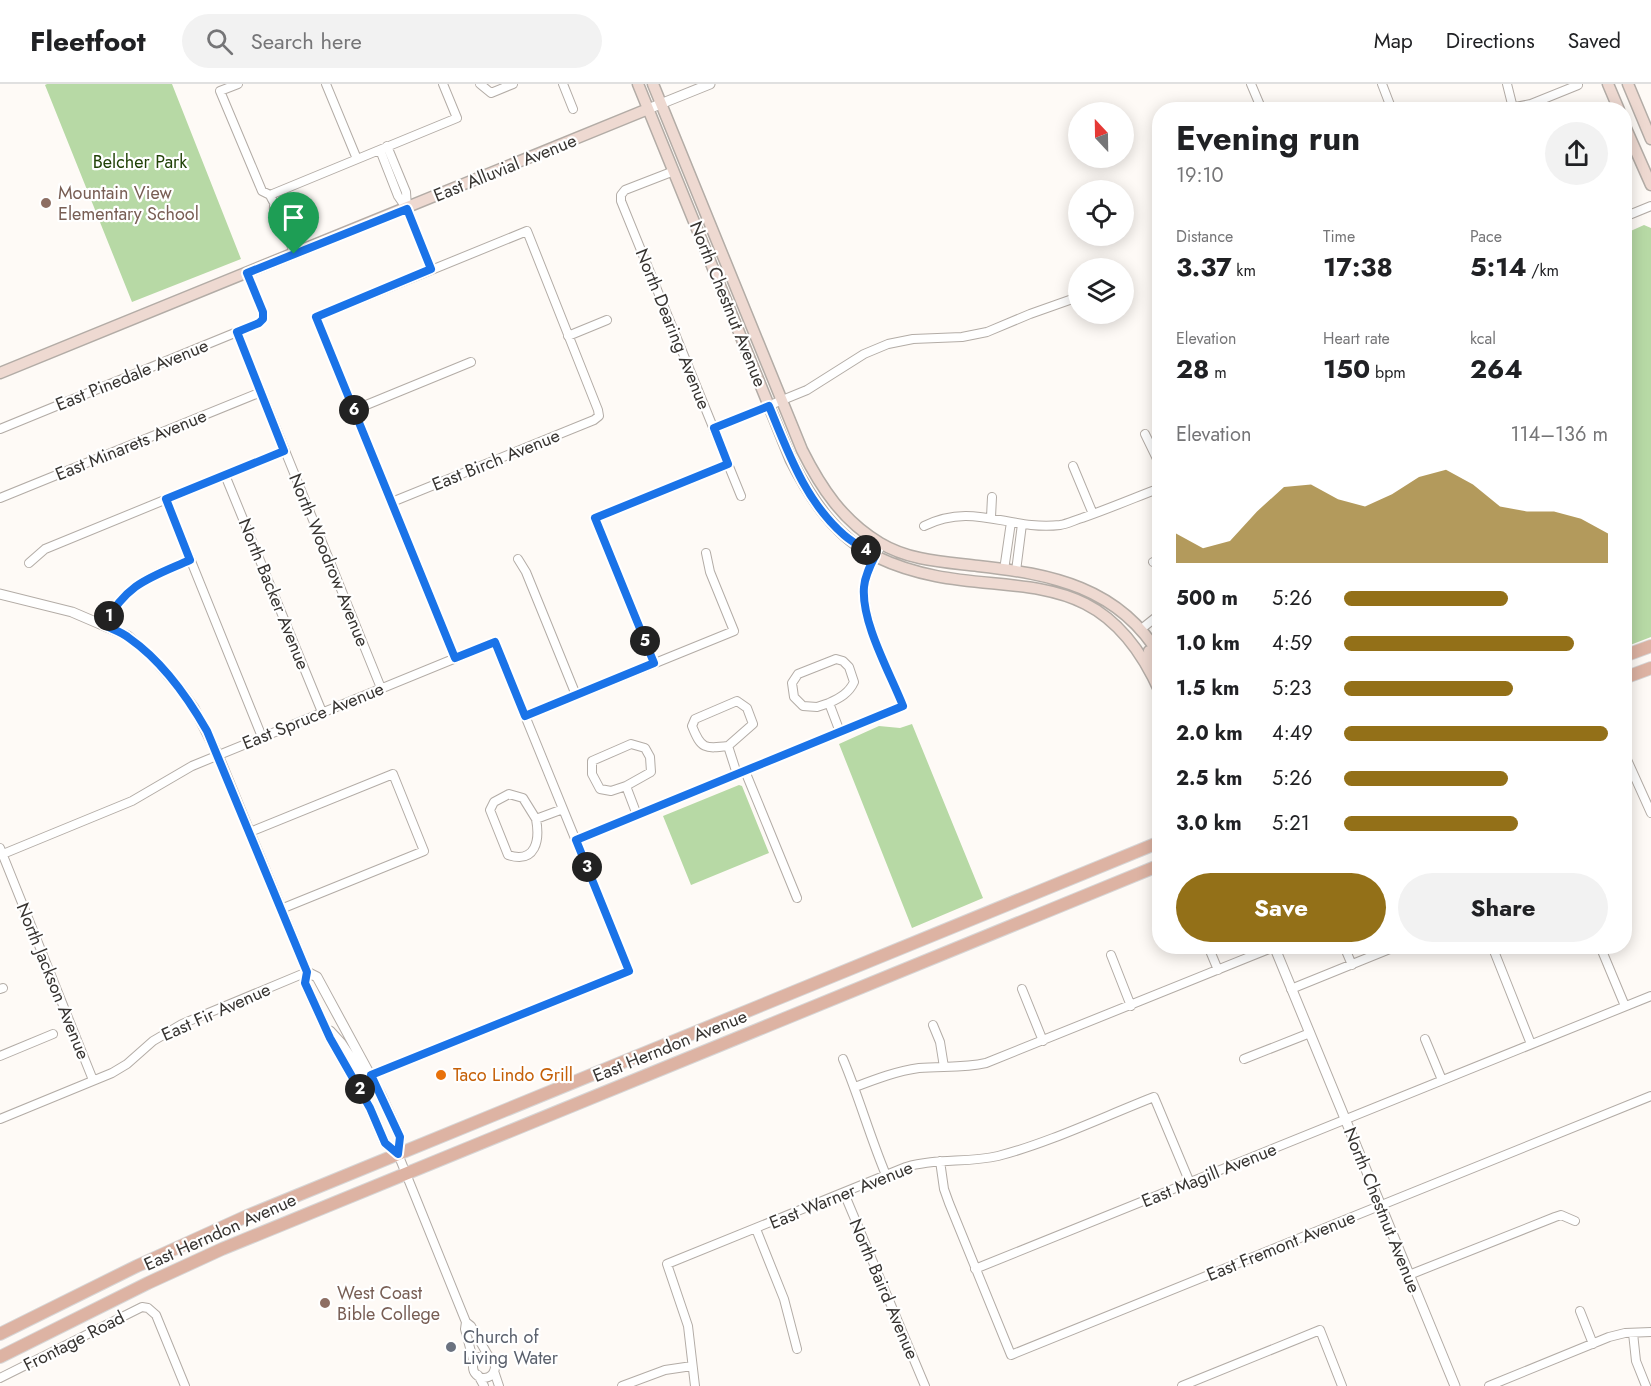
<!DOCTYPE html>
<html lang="en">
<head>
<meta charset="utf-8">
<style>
	body { margin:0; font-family:Jost,sans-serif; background:#f2f2f2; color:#202124; height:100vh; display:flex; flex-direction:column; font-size:22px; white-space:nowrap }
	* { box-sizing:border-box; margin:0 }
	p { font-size:20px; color:#757577 }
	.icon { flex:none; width:33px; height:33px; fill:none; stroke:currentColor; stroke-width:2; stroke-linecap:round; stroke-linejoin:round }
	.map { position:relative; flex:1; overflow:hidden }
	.details { position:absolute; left:1152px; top:18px; width:480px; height:852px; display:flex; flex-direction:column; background:#fff; border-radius:24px; box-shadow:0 3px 15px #0003 }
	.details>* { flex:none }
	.needle { width:39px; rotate:338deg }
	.buttons { position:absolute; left:1068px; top:18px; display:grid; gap:12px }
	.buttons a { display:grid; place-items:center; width:66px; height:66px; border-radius:50%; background:#fff; box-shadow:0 3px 15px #0003; font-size:30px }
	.pin { position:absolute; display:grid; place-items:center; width:51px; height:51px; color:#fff; margin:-62px -26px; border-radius:50% 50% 50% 0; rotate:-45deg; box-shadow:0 0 6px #0007 }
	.pin .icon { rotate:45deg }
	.km { position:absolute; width:30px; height:30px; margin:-15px; border-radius:50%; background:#222; color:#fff; font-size:16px; line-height:30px; text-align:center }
	.round { display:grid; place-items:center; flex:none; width:63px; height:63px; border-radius:32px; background:#f2f2f2 }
	.overview { display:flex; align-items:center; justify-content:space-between; height:102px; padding:0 24px }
	h1 { font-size:33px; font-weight:700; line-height:45px }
	.metrics { display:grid; grid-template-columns:repeat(3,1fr); gap:9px; height:102px; padding:6px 24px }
	.metrics div { display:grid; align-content:center }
	.metrics b { font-size:26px; font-weight:700 }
	.metrics small { font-size:16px; font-weight:400 }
	.metrics p { font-size:16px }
	.chart { height:168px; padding:12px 24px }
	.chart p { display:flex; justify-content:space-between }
	.chart svg { width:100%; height:108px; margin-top:6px; fill:#937018; opacity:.7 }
	.primary-button { display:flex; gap:12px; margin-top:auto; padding:12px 24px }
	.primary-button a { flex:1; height:69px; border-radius:36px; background:#937018; color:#fff; font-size:24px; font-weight:700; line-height:69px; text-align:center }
	.primary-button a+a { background:#f2f2f2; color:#202124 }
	ul { padding:0 24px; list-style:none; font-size:20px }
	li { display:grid; grid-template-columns:96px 72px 1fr; align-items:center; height:45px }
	li i { height:15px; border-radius:8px; background:#937018 }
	header { display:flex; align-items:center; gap:36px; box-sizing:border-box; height:84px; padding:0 30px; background:#fff; border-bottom:2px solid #e0e0e0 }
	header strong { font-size:28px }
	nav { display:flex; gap:33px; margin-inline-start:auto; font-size:21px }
	.search { width:420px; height:54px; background:#f2f2f2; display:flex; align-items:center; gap:15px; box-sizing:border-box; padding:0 21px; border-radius:33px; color:#757577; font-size:22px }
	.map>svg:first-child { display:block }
</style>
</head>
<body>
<header>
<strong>Fleetfoot</strong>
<div class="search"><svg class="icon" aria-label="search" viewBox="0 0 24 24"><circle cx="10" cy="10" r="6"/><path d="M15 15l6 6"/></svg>Search here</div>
<nav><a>Map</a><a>Directions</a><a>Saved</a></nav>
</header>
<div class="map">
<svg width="1651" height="1302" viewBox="0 0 1651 1302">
	<rect width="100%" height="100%" fill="#fefaf6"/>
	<path fill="#b7d9a5" d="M47,0H172L241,175L132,218L45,1Z
		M1644,141L1651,144V553L1625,563L1624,150Z
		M912,640L983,814L912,844L839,660L879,642L900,644Z
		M739,701L742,702L769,769L691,801L663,732Z"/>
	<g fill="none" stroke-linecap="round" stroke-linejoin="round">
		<defs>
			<path id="minor" d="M238,0L220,7L262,107L270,111L457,34L443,0
				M326,0L357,75
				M480,0L491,9L513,0
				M563,0L573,25
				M1251,0L1262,26
				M1382,0L1392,26
				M1507,0L1513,24
				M1500,26L1531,20L1578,1
				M387,62L406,108L407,123
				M380,66L398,112L407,125L431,185
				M674,87L625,106L621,111V117L741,412
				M270,111C275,123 285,133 288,146C289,155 291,161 294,170
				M274,122C273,132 278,147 287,153
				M1624,133L1651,122
				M237,248L381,604
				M568,252L607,236
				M354,326L471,278
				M714,344L807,306L864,270L888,260L913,255L962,253L987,248L1030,230L1078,213
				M0,345L259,239L263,235V228L247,189
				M1145,350L1160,381
				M1073,382L1093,430
				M225,391L322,628
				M0,414L261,308
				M166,415L262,653
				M392,418L594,336L599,332L598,326L527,147L316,233L455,574
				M991,433L992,413
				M924,442C973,417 1010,447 1060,441C1067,440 1075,436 1082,434C1108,425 1134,414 1160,404
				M518,475L526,488L576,611
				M1153,478L1160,476
				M29,479L45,465L284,367
				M1004,486L1011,438
				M1016,487L1022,440
				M104,541C127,499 149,493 190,476
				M1140,546L1160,530
				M654,579L595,434L728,380
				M829,619C840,614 849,609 854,598L849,583L843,577L836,575L798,590L792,599L794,613L803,622L817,623L829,619L840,648
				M525,632L734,547L710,488L706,469
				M728,662L753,640L747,624L737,617L695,635L692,642C701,665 705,665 728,662L737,690
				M1624,669L1651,729
				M745,687L797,814
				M626,702L651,688L650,673L645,664L631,660L592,677V690L600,705L611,707L626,702L637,731
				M536,735C540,756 536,780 508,771L490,726L494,718L509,710L523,714L536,735L563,725
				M250,748L393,690L424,767L281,825
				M576,756L903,622C890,590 859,532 865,499C868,485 875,473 882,460
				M0,764L93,996
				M3,770L132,717L192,682L495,558L629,887L371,991
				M1208,862L1218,886
				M1344,862L1352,881
				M1492,862L1531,960
				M1600,862L1625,922
				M1111,871L1131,922
				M0,905L3,904
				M1022,905L1043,957
				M1291,905L1397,862
				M933,941L940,958L944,983
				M1425,955L1442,996
				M0,972L53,950
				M843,975C859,1013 870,1053 886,1091
				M1244,975L1310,949
				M855,1003C876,995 897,987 919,984C942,982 964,984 986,979L1274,863
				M0,1035L112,989L127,980L153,957L182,940L307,888
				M398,1070L466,1238L465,1245L474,1279
				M940,1077L944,1105L949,1119L1011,1271L1651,1012
				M844,1109L925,1302
				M756,1145L784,1215L797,1265
				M975,1185L1651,912
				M1409,1191L1555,1133L1561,1131L1575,1137
				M1580,1227L1593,1260
				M466,1238L471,1242L489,1273
				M1633,1249L1636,1277L1646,1302
				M473 1283a11 11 0 1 1 22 0a11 11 0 1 1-22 0Z
				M494,1287L499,1302
				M478,1291L484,1302
				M0,1294L142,1223L148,1224L156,1231L185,1302
				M622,1302L665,1286L692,1282
				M695,1302L688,1242L667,1180L906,1083C936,1074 968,1079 998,1072C1049,1059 1105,1032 1154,1013L1190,1099
				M1182,1302L1320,1246L1342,1302
				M1489,1302L1609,1253L1625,1249L1651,1248"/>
			<path id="tertiary" d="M648,25L710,0
				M0,510L72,528L128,552L154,575L180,605L194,624L218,671L307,888L305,899L330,954L370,1024L385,1059L398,1070
				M1274,862L1455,1302
				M307,888L317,893L381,1011L400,1053L398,1070
				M330,947L341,959L361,989L366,992L371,991"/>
			<path id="secondary" d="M638,0L791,376C811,415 836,454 877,473C990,527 1094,458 1160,608
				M653,0L802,366C821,404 843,437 880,459C910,477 945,478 978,482C1051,490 1119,503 1160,572
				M1608,0L1619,26
				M1628,0L1651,55
				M1624,40L1651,101
				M0,289L648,25
				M1149,567L1160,585"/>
			<path id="primary" d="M1624,572L1651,562
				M1624,594L1651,584
				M0,1250L137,1182L247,1132L1160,758
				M0,1273L148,1199L222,1165L1160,781"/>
		</defs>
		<use href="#minor" stroke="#b3aca6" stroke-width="10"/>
		<use href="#tertiary" stroke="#b3aca6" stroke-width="11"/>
		<use href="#secondary" stroke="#b3aca6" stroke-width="13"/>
		<use href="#primary" stroke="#d7d6d6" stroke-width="14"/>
		<use href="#minor" stroke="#fff" stroke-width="8"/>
		<use href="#tertiary" stroke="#fff" stroke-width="9"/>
		<use href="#secondary" stroke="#eed9d1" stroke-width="10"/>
		<use href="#primary" stroke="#ddb3a3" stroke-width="12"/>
	</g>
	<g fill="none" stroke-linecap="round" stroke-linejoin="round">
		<defs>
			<path id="route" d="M407,125L431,185L316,233L455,574L495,558L525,632L654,579L595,434L728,380L714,344L769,322C788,368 805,417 844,451C853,459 865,465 875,472C870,482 865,492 864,503C861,538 890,589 903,622L576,756L629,887L371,991L400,1053L398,1070L385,1059L370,1024L330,954L305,899L307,888L207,647C187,612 162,577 129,554C122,548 112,545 104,541C127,499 149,494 190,476L166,415L284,367L237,248L259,239L263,235V228L247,189Z"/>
		</defs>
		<use href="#route" stroke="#fff" stroke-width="12"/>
		<use href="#route" stroke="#1a73e8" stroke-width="8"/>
	</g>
	<g fill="#8d6e63" stroke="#fff" stroke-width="2">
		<circle cx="46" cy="119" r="6"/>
		<circle cx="325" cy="1219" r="6"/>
	</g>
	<circle fill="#e8710a" stroke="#fff" stroke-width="2" cx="441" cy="991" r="6"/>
	<circle fill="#6b7280" stroke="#fff" stroke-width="2" cx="451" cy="1263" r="6"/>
	<g text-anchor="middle" stroke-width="4.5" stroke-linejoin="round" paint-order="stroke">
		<g font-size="18" fill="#214207" stroke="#fff">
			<text x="140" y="84">Belcher Park</text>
		</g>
		<g font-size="18" fill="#373431" stroke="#fff">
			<text transform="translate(505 84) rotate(-22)" y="6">East Alluvial Avenue</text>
			<text transform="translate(728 220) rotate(68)" y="6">North Chestnut Avenue</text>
			<text transform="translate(673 245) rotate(68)" y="6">North Dearing Avenue</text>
			<text transform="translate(132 291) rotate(-22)" y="6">East Pinedale Avenue</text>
			<text transform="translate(131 361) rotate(-22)" y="6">East Minarets Avenue</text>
			<text transform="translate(496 376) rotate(-22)" y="6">East Birch Avenue</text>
			<text transform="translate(329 476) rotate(68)" y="6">North Woodrow Avenue</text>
			<text transform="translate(274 510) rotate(68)" y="6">North Backer Avenue</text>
			<text transform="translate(313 632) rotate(-22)" y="6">East Spruce Avenue</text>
			<text transform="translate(53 897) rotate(68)" y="6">North Jackson Avenue</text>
			<text transform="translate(216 928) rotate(-24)" y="6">East Fir Avenue</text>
			<text transform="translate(670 962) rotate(-22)" y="6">East Herndon Avenue</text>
			<text transform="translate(1209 1091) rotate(-22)" y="6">East Magill Avenue</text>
			<text transform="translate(841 1111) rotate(-22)" y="6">East Warner Avenue</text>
			<text transform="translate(1382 1126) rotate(68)" y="6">North Chestnut Avenue</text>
			<text transform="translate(220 1148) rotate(-24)" y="6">East Herndon Avenue</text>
			<text transform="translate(1281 1162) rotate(-22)" y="6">East Fremont Avenue</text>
			<text transform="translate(884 1205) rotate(67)" y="6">North Baird Avenue</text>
			<text transform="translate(74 1257) rotate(-27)" y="6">Frontage Road</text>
		</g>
		<g font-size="18" fill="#785e54" stroke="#fff" text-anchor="start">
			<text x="58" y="115">Mountain View<tspan x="58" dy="21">Elementary School</tspan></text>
			<text x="337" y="1215">West Coast<tspan x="337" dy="21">Bible College</tspan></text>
		</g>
		<g font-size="18" fill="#c56008" stroke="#fff" text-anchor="start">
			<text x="453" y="997">Taco Lindo Grill</text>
		</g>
		<g font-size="18" fill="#5b616d" stroke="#fff" text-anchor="start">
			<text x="463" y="1259">Church of<tspan x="463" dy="21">Living Water</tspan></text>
		</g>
	</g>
</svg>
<div class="buttons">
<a><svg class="needle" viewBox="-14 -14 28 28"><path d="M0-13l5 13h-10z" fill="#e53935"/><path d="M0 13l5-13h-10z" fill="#757577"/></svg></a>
<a><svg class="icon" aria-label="locate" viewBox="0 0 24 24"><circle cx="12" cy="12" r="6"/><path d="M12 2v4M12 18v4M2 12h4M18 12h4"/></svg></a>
<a><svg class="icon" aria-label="layers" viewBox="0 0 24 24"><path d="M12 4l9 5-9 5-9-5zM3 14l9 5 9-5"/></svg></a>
</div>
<div class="pin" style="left:294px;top:170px;background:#1e9e55"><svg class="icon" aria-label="arrive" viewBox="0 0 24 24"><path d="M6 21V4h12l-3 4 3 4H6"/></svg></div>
<b class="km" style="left:109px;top:532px">1</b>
<b class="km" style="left:360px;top:1005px">2</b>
<b class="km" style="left:587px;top:783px">3</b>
<b class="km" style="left:866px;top:466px">4</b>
<b class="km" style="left:645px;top:557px">5</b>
<b class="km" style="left:354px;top:326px">6</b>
<section class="details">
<div class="overview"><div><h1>Evening run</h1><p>19:10</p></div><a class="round"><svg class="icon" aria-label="share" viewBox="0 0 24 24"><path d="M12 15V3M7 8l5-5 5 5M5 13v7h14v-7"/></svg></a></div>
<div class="metrics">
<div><p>Distance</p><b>3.37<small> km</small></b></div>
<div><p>Time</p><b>17:38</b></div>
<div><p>Pace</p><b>5:14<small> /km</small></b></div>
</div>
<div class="metrics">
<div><p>Elevation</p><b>28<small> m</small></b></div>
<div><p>Heart rate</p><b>150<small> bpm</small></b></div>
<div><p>kcal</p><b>264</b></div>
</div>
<div class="chart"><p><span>Elevation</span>114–136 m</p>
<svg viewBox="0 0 160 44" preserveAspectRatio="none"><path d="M0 44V32L10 38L20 35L30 23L40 13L50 12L60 18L70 21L80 16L90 9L100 6L110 12L120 21L130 23L140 23L150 26L160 32V44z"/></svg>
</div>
<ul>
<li><b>500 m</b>5:26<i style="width:62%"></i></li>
<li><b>1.0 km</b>4:59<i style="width:87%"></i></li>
<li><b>1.5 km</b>5:23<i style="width:64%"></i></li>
<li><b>2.0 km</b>4:49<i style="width:100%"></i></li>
<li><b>2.5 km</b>5:26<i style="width:62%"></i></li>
<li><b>3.0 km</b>5:21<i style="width:66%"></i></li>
</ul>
<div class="primary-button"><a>Save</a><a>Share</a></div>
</section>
</div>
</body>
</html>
